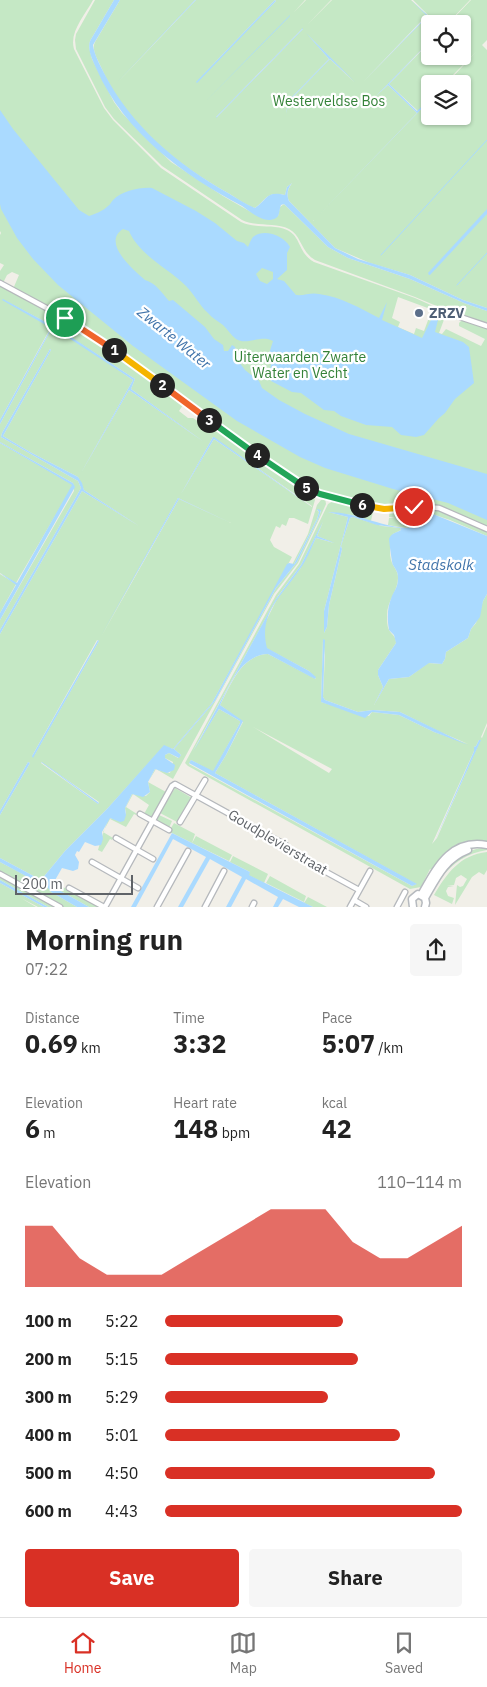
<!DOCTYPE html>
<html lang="en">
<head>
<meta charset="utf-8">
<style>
	body { margin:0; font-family:"IBM Plex Sans",sans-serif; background:#f6f6f6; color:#222; height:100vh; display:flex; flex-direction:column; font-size:19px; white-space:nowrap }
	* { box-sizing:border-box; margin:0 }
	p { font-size:16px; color:#767676 }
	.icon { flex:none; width:28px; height:28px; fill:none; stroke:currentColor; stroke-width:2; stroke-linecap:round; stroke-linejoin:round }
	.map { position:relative; height:907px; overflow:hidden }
	.side { display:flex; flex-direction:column; background:#fff; flex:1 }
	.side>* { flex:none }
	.tools { position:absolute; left:421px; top:15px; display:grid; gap:10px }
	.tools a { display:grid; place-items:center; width:50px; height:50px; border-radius:5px; background:#fff; box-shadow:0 1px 4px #0004; font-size:25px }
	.scale { position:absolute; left:15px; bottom:12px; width:118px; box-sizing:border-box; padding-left:5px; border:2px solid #5f6368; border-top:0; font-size:14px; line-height:18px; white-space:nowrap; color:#5f6368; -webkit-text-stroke:4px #fff; paint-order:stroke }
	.pin { position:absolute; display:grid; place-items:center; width:42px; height:42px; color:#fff; margin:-21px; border:2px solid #fff; border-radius:50%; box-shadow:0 1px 5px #0007 }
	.km { position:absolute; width:25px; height:25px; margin:-12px; border-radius:50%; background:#222; color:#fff; font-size:14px; line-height:25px; text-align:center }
	.round { display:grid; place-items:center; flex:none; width:52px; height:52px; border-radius:5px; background:#f6f6f6 }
	.head { display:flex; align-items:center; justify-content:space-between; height:85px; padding:0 25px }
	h1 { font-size:28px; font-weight:700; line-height:38px }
	.stats { display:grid; grid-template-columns:repeat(3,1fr); gap:8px; height:85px; padding:5px 25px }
	.stats div { display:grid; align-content:center }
	.stats b { font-size:25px; font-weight:700 }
	.stats small { font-size:14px; font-weight:400 }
	.stats p { font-size:14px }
	.chart { height:140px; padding:10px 25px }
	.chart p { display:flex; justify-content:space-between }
	.chart svg { width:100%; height:90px; margin-top:5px; fill:#d93025; opacity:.7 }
	.cta { display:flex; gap:10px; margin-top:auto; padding:10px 25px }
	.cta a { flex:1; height:58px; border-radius:5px; background:#d93025; color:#fff; font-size:20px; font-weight:700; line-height:58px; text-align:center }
	.cta a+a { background:#f6f6f6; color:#222 }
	ul { padding:0 25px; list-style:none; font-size:16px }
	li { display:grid; grid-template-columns:80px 60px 1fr; align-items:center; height:38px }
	li i { height:12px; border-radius:6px; background:#d93025 }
	.dock { display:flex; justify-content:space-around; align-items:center; height:70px; border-top:1px solid #e0e0e0; background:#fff; font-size:14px; color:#767676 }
	.dock a { display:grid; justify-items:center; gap:2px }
	.dock .current { color:#d93025 }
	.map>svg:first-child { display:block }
</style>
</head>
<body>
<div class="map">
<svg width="487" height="907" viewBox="0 0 487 907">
	<rect width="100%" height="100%" fill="#f1efe8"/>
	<path fill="#c5e8c5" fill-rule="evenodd" d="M0,0H93C85,15 69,32 74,49L104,108L113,120L161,168L241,222C255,229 273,224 287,230C301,236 298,253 314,262L415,298L453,315L433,310L398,297L392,318L400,322L398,327L414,334L416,328L424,331L430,315L435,313L453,316L451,319L445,317L439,333L442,334L446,329L481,346L485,339L459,326V323L463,319L487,327V527L446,509L379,507L327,495L310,489L295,480L75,323L60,300L57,304L60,309L64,307L70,316L69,318L13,289L19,275L12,272L7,275L3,283L0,282V271L4,265L0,263V235L1,233L0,231Z
		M95,0H114L90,41L89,47L92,59L114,102L122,113L171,162L223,196L251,212L278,216L280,207L284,204L328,247L348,258L410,279L464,303L487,311V325L463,317L415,297L315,260C300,251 302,236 289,229C275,222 256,227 242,220L162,166L114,119L105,107L76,49L75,40L76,34Z
		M120,0H195L116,84L196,0H305L294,12L306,0H331L307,25L332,0H411L427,15L363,82L428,16L436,24H430V41L376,96L388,85L417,113L313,221L430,100V116H462V84H446L476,52L444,84H430V99L418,111L389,84L430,42V56H462V24H448L471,0H487V40L482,45L487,50V308L463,300L410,275L370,263L335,248L289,201C286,194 288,189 292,183L287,187L285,195C266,191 267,199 255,208C245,205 237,198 228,193C176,164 125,123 101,67C98,60 91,50 95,42ZM275,0L276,1L196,82ZM303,29L217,117H216L302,29ZM308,35L354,82L330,59L290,100L286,113L289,100L329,59Z
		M413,0H470L447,24H437Z
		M0,285L44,307L100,342L177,398L176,401L183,405L179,411L188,418H193L199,422L202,417L313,494L315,500L308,524L294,518H289L286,526L282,524L280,528L276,526L270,540L274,547L292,557L212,703L173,749L164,746L107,809L65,851L41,880L0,858V815L30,763L28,762L0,811V634L82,491L139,526L84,490L78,477L30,452L3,436L51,350L50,349L2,433L1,437L78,481L81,488L0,630V620L74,491L73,483L0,442V424L53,326L2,299L51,327L0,420ZM58,329L135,379L131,389L204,442L129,390L81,473L133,380ZM213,437L312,506V507L214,439L181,494ZM178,498L231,523L179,499L101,637ZM97,640L99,641L35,754L32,756ZM41,762L99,802L98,804L41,763Z
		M0,443L73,485L16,583L0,573Z
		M325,498L326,504L322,513L298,563L274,594L173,779L156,769L148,782L166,792L151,818L144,814L149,805L133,794L126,807L137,814L136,815L134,814L126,827L110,819L103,832L113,838L112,840L110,839L102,852L98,850C101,840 104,829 109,818L123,821L126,813L125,808L132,794L146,796L150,792L148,782L155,769L170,773L173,762L165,758V755L169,753L178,758L181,755L174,749L215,701L276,588L297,562L319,517L321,511L317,510L319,512L317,519L294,564L292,565L308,534L317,505L321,500Z
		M335,500L367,508V511L373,512L371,521L352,515L328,512L348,517L324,611V633L327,627L329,605L342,549L341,546L350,518L353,517L382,526L400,528L401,530L393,534C390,542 389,551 391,560C393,567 398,570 398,578C398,591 387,601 387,615C387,619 387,626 389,630C392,635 396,636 396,643L378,670V675L383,687L374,705L389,679L409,677L428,663L442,664L445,659L446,652L468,638L471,629L476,623L483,601L487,594V723L481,737L482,738L487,726V843H481L440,861L432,870L430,869L421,887L410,889L188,766L185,763L276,595L299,564L328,504ZM323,522L317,536L334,543L316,538L300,569L277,599L265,623L264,634L266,648L309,671L316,679L268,654C241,655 231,685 220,705L243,722L226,755L215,773L416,884L412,886L189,764L191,760L213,772L240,723V721L219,709L193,751L278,596L301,565ZM323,639L325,655L323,697L325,700L358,712L373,710L400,712L438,731L468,744L434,732L399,715L372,712L369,716L321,702ZM253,727L332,769L329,773ZM479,740L480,741L437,838L432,844L474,751V747L476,746Z
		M434,509L444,511L487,531V536L450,520L429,513L410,527L405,528L388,525L389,518H396L389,517L390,510Z
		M0,574L16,584L0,613Z
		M175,788L192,798L179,823L160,813Z
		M159,815L172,821L169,828L156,821Z
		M174,823L195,834L192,843L172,833H168Z
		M196,836L232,855L229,861L192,843Z
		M487,847V850C467,853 453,863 441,878C451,859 465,850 487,847Z
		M487,852V870L484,875L479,872L472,877L455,905L457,885L460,887L463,886L467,879L461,875L456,878L454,885H447L454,886L448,887L446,891L448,896L454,898L452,904L434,895C447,873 460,855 487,852Z
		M233,856L268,874L264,883L248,875L250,872L230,862Z
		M0,862L49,888L51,892L77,907H63L0,872Z
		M0,876L57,907H48L0,880Z
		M270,876L306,896L304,902L266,883Z
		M54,882L99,907H89L59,890Z
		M0,883L44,907H38L21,898L36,907H0Z
		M308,897L327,907H313L304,903Z"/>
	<path fill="#aadaff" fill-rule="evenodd" d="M114,0H120L93,45C94,54 100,65 104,73C131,126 177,164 228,193C237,198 245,204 255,208C267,200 266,190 285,195L287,187L292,183C288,188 286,194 289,201L335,248L358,259L410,275L463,300L487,308V311L464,303L410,279L348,258L328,247L284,204L281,205C279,209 280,216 276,218C264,225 251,212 242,206C183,175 124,132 97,70C93,61 87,50 90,41Z
		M195,0H196L116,83Z
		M275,0L276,1L197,83L196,82Z
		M411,0L437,24L428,16L363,82L427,16Z
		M290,15V16L206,101Z
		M303,28V29L216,118V117Z
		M306,33L355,82L330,59L290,100L286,114L289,100L329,59Z
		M430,41L389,84L417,111L430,99V100L313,221L417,113L388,85L376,96Z
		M0,110L13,129L79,210L89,216C95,214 103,211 108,206C110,205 111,202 113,200C122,191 140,187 152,188L196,211L215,223L237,241L244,243L248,247C249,245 251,239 253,237C264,228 284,236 290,247L287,253V270L277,279L284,281L296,295C304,296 311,292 319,294C341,297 360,308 379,318L387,302L382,320L422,338L432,318L438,320L435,332L463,342L469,347L474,383L455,399L445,413L439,418L424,435L416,437L401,435L392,427L366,425L341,416L334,411L324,410L301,393L292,392L271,381L269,377L271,364L268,357L273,341C261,334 247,346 236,339C231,335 227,329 223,325C218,321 212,318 208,313C199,305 195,295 186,286C168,268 140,256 129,231L123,229C101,243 134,270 145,280C156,283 162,293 169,301L173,300L205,327L214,339L223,345L224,351H228L232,345L235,347L239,362L245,370L259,381L262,388L279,400L305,414L349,434L487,474V520L448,503L393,489L325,468L300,457L237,421L133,346L58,285L33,259L17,238L1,209L0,204ZM262,268L273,272V279L267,284L260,281L256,274Z
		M487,209V214L430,275H429L428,273Z
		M3,299L53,326L0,424V420L51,328L2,300Z
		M59,329L135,379L131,389L204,442L129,390L81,473L133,380L58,331Z
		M50,349L51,350L3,436L30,452L78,477L82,483L84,490L139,526L82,491L0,634V630L81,488L78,481L1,437L2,433Z
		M213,437H214L312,507L214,439L181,494Z
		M0,442L73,483L75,487L0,620V613L16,585L0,573L17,583L72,485L0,443Z
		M178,498L231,523L179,499L100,637Z
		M317,509L321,510L319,517L297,562L276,588L215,701L174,749L181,755L179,758L169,753L165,755V758L175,765L174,770L167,773L155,769L148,782L150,792L143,797L132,794L125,808L126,815L124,821L120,822L110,818L102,832L103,839L101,845L95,846L85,842L79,852L77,851L75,855L79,862L78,869L73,871L62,868L54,882L59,890L89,907H77L51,892L48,888L0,862V858L41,880L65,851L107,809L164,745L173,749L212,703L287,564L289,563L294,564L317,519L319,512Z
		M328,512C355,512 379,526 406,528C417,529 421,512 433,514L487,536V594L483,601L480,617L471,629L468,638L446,652L445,659L442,664L429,663L409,677L389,679L374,705L383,687L378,675V670L396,643L394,635L389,630C387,618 387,608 392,596C395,590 398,586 398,578C398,572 396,570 393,565C392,564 389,540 389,539C391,533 398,532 401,530L400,528L377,525L353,517L350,518L341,546L342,549L329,605L327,627L324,633V611L348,517Z
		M323,521L317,536L335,543L316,538C311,548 307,560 300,569C282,596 258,613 267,648L309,671L316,677L315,679L268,654C241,655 230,685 220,705L243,721L226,755L215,773L417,884L412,886L189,763L191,760L213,771L240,723V721L219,709L193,752L276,599L301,565Z
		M323,639L325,640L323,697L325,700L358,712L373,710L400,712L468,745L434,732L399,715L372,712L365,718L321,702Z
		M98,640L99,641L33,758L32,756Z
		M479,740H481L433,845L471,758L474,751V747L476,746Z
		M28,762L30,763L0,815V811Z
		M41,762H42L99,803L98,804Z
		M172,833L250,872L249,875L313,907H299L283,899L278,907H273L278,897L246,879L231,907H226L242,877L210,859L183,907H178L206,857L173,839L136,907H131Z
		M0,880L48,907H44L0,883Z"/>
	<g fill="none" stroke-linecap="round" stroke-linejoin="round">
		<path stroke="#aadaff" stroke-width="1" d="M381,255L487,140
			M457,285L487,253"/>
		<defs>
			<path id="street" d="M0,283L65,318L101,340L257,455L308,490L325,496L377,508L392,509L422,507L439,508L487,529
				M457,316L487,326
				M140,814L169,830
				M180,822L205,780
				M116,838L153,859
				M92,862L138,888
				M0,874L60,907
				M69,888L104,907
				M354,900L366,907
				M105,907L172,786L175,784L286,845L284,849L359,890
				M157,907L188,851
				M205,907L224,871
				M252,907L254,903
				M350,907L370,871
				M397,907L405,892"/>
			<path id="secondary" d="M421,895C436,869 450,838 487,845
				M425,898C437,877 445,859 468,850
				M413,907L412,899L418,894L425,898L426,903L425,907"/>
		</defs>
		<use href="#street" stroke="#b5b8bc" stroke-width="7"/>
		<use href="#secondary" stroke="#b6babf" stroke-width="9"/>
		<use href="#street" stroke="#fff" stroke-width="4.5"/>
		<use href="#secondary" stroke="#fff" stroke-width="6"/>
	</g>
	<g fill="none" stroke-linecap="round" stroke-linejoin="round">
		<defs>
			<path id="split-1" d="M65,318L114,350"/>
			<path id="split-2" d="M114,350L162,385"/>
			<path id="split-3" d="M162,385L209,420"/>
			<path id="split-4" d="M209,420L257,455"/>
			<path id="split-5" d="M257,455L306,488"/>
			<path id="split-6" d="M306,488L320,494L362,505"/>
			<path id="split-7" d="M362,505L384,509L414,507"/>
		</defs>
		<use href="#split-1" stroke="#fff" stroke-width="10"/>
		<use href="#split-2" stroke="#fff" stroke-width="10"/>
		<use href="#split-3" stroke="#fff" stroke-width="10"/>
		<use href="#split-4" stroke="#fff" stroke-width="10"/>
		<use href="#split-5" stroke="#fff" stroke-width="10"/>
		<use href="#split-6" stroke="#fff" stroke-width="10"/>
		<use href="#split-7" stroke="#fff" stroke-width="10"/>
		<use href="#split-1" stroke="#f0652b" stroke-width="6"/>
		<use href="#split-2" stroke="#f5b400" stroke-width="6"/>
		<use href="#split-3" stroke="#f0652b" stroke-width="6"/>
		<use href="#split-4" stroke="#22a559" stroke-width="6"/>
		<use href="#split-5" stroke="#22a559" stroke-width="6"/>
		<use href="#split-6" stroke="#22a559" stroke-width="6"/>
		<use href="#split-7" stroke="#f5b400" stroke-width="6"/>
	</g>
	<circle fill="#5c6f8a" stroke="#fff" stroke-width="2" cx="419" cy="313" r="5"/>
	<g text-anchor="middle" stroke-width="4.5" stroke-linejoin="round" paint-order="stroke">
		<g font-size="14" fill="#348238" stroke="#fff">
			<text x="329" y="106">Westerveldse Bos</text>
			<text x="300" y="362">Uiterwaarden Zwarte<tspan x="300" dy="16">Water en Vecht</tspan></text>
		</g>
		<g font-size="14" font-weight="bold" fill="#4e5e75" stroke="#fff" text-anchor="start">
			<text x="429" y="318">ZRZV</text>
		</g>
		<g font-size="14" fill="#5f6368" stroke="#fff">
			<text transform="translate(278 842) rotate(31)" y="5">Goudplevierstraat</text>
		</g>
		<g font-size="15" font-style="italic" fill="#4174aa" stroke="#fff">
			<text transform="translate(174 338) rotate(39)" y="5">Zwarte Water</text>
			<text x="441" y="570">Stadskolk</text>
		</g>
	</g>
</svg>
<div class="tools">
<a><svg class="icon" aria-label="locate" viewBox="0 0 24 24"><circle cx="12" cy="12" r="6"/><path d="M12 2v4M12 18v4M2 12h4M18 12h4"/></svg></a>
<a><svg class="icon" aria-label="layers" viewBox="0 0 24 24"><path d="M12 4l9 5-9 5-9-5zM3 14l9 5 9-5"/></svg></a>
</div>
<div class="scale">200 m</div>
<div class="pin" style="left:65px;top:318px;background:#1e9e55"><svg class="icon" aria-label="arrive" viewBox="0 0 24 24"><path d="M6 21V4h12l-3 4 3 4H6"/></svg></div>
<div class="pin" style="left:414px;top:507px;background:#d93025"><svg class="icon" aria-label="check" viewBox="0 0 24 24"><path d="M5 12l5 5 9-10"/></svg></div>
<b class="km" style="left:114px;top:350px">1</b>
<b class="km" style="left:162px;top:385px">2</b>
<b class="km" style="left:209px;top:420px">3</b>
<b class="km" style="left:257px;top:455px">4</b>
<b class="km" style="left:306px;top:488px">5</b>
<b class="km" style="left:362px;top:505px">6</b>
</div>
<section class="side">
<div class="head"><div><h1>Morning run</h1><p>07:22</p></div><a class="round"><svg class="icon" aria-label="share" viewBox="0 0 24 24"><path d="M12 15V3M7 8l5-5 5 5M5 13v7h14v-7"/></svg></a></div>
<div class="stats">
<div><p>Distance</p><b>0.69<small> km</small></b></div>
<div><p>Time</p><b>3:32</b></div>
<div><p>Pace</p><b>5:07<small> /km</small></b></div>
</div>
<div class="stats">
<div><p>Elevation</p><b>6<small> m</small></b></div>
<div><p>Heart rate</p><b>148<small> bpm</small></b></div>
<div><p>kcal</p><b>42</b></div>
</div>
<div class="chart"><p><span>Elevation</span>110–114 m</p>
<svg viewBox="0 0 160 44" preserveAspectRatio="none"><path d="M0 44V14L10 14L20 30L30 38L40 38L50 38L60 30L70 22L80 14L90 6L100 6L110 6L120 22L130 30L140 30L150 22L160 14V44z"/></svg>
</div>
<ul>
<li><b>100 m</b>5:22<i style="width:60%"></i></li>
<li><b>200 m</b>5:15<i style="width:65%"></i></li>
<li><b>300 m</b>5:29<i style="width:55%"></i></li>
<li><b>400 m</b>5:01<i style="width:79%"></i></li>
<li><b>500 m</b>4:50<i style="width:91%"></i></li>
<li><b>600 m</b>4:43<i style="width:100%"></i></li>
</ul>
<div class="cta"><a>Save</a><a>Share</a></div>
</section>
<nav class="dock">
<a class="current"><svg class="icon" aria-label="home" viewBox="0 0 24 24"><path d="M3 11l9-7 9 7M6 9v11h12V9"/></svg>Home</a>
<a><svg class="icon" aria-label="map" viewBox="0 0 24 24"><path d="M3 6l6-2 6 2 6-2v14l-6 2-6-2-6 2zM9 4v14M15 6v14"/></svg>Map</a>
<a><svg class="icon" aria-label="saved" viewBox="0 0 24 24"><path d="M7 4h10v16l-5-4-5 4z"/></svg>Saved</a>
</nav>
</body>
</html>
